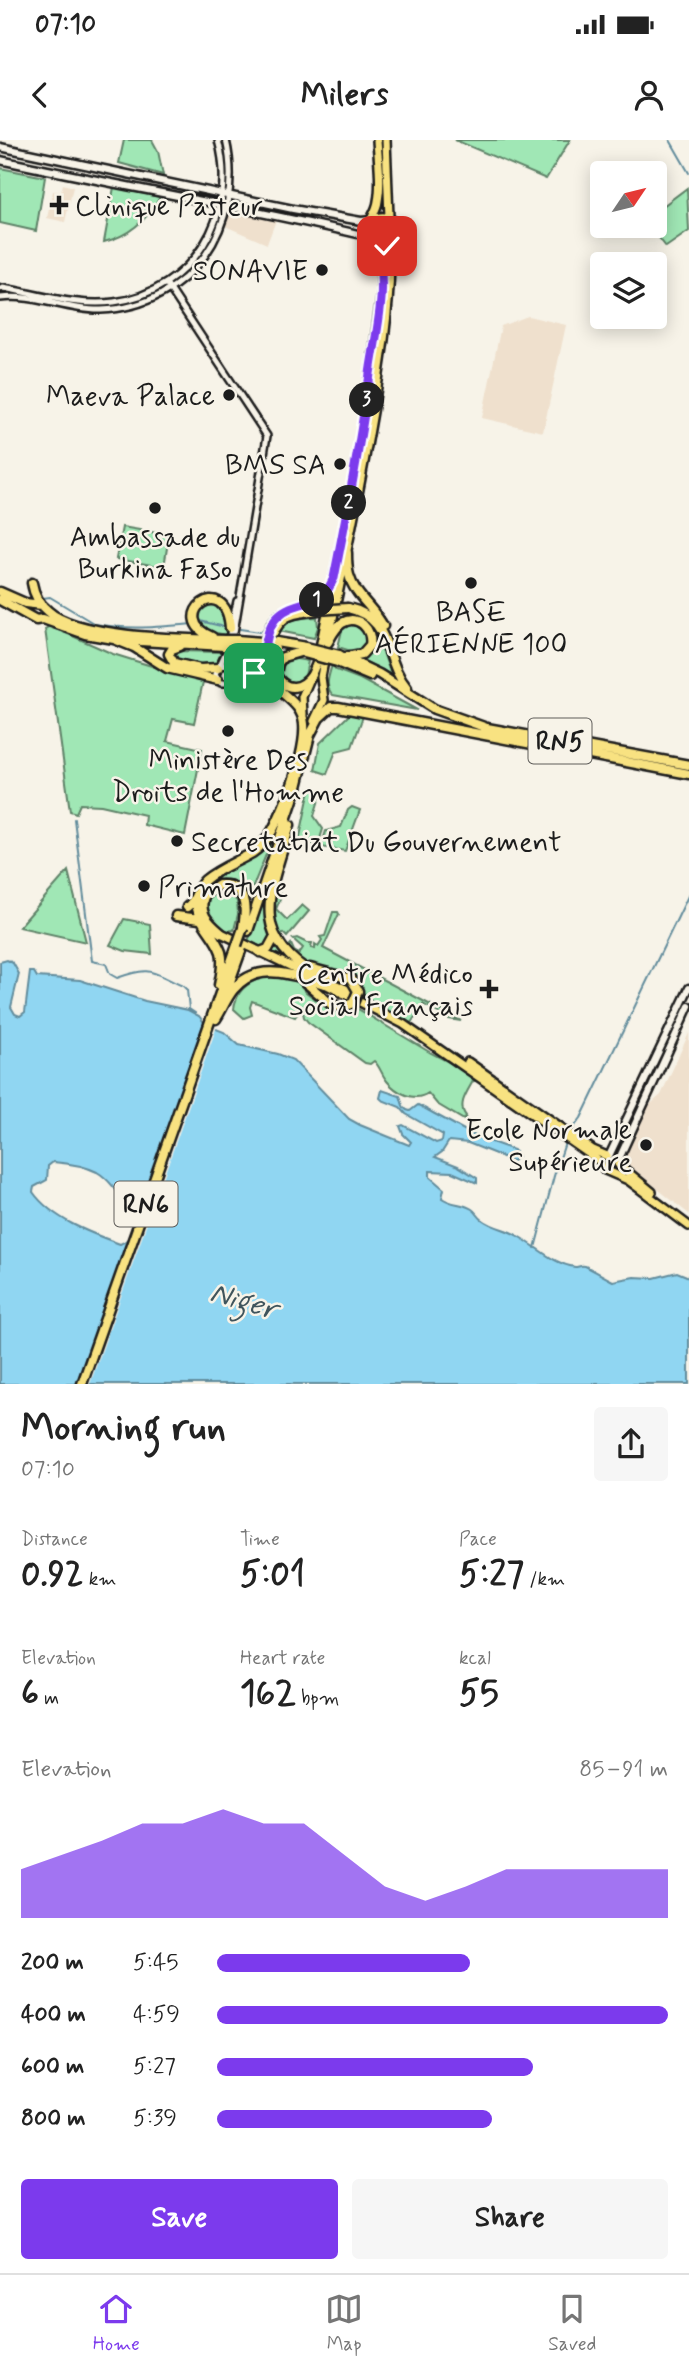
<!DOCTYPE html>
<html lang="en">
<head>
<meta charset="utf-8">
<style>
	body { margin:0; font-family:Mynerve,sans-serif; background:#f6f6f6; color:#222; height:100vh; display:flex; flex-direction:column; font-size:26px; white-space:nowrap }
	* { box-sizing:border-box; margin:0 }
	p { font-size:23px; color:#767676 }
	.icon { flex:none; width:38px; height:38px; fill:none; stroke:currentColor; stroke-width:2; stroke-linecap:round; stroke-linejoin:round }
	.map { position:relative; height:1244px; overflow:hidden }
	.drawer { display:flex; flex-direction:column; background:#fff; flex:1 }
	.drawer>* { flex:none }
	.needle { width:46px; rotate:55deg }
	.controls { position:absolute; left:590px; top:21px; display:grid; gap:14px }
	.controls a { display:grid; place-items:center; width:77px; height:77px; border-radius:7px; background:#fff; box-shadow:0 4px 18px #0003; font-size:35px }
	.pin { position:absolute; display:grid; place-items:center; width:60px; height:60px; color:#fff; margin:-30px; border-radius:14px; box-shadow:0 4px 10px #0006 }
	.km { position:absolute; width:35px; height:35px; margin:-18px; border-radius:50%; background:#222; color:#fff; font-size:19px; line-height:35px; text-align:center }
	.round { display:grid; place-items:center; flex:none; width:74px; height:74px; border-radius:7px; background:#f6f6f6 }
	.summary { display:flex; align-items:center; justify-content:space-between; height:119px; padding:0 21px }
	h1 { font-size:38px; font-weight:700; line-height:52px }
	.figures { display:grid; grid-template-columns:repeat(3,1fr); gap:10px; height:119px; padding:7px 21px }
	.figures div { display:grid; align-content:center }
	.figures b { font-size:35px; font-weight:700 }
	.figures small { font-size:19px; font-weight:400 }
	.figures p { font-size:19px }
	.chart { height:196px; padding:14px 21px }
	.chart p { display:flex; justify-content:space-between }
	.chart svg { width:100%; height:126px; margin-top:7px; fill:#7c3aed; opacity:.7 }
	.button { display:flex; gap:14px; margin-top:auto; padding:14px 21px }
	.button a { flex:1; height:80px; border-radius:7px; background:#7c3aed; color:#fff; font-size:28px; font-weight:700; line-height:80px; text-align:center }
	.button a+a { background:#f6f6f6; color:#222 }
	ul { padding:0 21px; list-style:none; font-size:23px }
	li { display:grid; grid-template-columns:112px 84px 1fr; align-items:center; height:52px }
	li i { height:18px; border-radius:9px; background:#7c3aed }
	.status { display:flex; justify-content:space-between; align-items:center; height:49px; padding:0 35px; background:#fff; direction:ltr }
	.status svg { height:19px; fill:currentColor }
	header { display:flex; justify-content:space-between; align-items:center; height:91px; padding:0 21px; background:#fff; font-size:32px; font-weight:700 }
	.tab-bar { display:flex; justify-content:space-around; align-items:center; height:98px; border-top:2px solid #e0e0e0; background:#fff; font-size:19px; color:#767676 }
	.tab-bar a { display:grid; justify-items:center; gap:4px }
	.tab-bar .active { color:#7c3aed }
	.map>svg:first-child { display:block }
</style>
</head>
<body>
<div class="status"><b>07:10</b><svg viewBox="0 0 49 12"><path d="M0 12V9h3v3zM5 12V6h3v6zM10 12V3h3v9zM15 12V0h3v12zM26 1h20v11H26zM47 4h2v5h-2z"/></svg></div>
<header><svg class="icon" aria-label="back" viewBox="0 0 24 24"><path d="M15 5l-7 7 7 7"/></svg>Milers<svg class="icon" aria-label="person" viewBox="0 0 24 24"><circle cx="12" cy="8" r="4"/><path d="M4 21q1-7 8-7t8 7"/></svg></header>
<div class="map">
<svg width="689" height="1244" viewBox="0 0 689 1244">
	<rect width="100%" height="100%" fill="#f7f3e8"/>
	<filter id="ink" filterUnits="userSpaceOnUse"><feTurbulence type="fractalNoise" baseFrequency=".0143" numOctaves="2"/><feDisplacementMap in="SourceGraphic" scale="14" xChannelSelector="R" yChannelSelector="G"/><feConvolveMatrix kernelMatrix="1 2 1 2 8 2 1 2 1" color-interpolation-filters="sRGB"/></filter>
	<g filter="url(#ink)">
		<path fill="#efe0cd" d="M63,44L73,47L65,82L47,78L53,51L61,52Z
			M232,70L276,80L267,104L225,86Z
			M528,176L566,185L543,292L482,278L501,186Z
			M689,893V1074L619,1018L647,967L661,955Z"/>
		<path fill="#a0e7b5" stroke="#5e8268" stroke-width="2" d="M124,0H152L158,11L163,35L119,23Z
			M455,0H570L546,39Z
			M0,28L45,37L36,91L0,83Z
			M114,47L160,57C147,80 129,96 104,102Z
			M687,48L689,91L666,107L650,86H654L655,72Z
			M122,387L169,395L164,427L116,419Z
			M216,463L227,473L226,495L207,491L199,484L200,470L207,464Z
			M317,477L318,487L314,498L279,491C288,477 302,478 317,477Z
			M352,484H357L366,491L367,501L359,511H351L338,507L342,490Z
			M50,486L113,514L203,542L194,583L173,579L167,601L202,609L185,695L144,685L145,675L101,665L80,664L76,673L70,671L45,489Z
			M375,490L391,535L362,520C369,511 378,503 375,490Z
			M178,511L221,512C223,520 216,524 209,528L178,521L174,515Z
			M291,518L308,521L304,541C300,543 296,545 292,545C276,545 279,525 291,518Z
			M332,525L336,530L360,539L417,570L333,555C324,547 329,535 332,525Z
			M350,574L363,576L352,607L336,611L327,634L315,630L320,603Z
			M310,649L320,651L321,653L314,676L323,689L318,705L299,701Z
			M352,667L360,670L345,711L321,707L326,691L341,687L348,670Z
			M267,701L270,705L252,749L230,740H213V737Z
			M68,731L86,802L19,787Z
			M277,744L281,757L276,769L287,780L302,765L309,771L287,797L283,793L281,795L285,804L283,806L273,785L274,746Z
			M212,751L228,752L237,761L238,774L234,790L226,791L207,779L205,761Z
			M265,760L267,786L285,818L248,801Z
			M333,772H338L339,774L323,808L461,881L449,879L423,864L411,883L303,823L286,810L291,804L294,811L299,814L303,808L293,799L297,798L307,803H312L311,808L315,809V804L318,806L322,800L320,797L325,796Z
			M124,779L150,784L152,814L125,811L110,805Z
			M269,836L297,841L306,852L330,870L343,873L353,866L431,913L476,936L477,941H473C467,952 457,965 466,976L464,980L437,964L428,953C414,963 396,952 387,941C381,934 380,926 374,921L370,924L365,923L308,882L304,877L302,867L295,877L252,861L250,867L252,875L244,878L234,869C236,849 250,840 269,836Z"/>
		<path fill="#90d6f2" stroke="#628c9c" stroke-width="2" fill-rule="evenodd" d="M7,820L13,823L19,834L11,867L15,874L20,876L25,872L30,832H34L37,837L80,840L145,861L188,870L199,876L206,885L224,892L239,905L278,914L293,920L349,979L360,985L409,1005L411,1002L403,994L400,986L403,985L436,1003L442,1001L443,995L406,974L400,967L382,960L380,958L382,950L400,956C403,962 401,969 410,971L418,965L422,967L475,996L514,1010L518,1016L513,1021L468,1003L449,1001L442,1012L435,1017L458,1026L477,1038V1043L452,1032L430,1031V1037L444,1049L442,1058C452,1065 462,1063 472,1069C477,1072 478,1077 483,1080C494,1088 507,1089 518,1096C536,1106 553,1124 575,1127C578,1127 581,1125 585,1126C588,1127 606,1138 613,1141L634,1137L654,1138L677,1132L689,1137V1244H0V822ZM53,1022C66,1023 85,1026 97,1032C115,1042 151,1092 120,1104C90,1093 52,1079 33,1052L34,1047L47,1040L48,1026Z"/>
		<path fill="#f7f3e8" d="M205,882L217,886L90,1244H77Z"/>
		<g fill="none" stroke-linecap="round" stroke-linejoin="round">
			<path stroke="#628c9c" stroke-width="2" d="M670,0L689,33
				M43,458L50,457L95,484C128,490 159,487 192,484
				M200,481L225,487
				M240,489L260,492L267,486
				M74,679L92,821L106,824L110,834L117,838C152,825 151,832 183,846L187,850L189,869L195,873
				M571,991L581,978L689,754
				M535,1108L554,1036L565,1003"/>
			<defs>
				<path id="tertiary" d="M166,143L267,296L230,516L232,530
					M0,149L3,148C39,154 78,167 114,162C193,151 239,75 218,0
					M0,158C34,153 67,171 101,170C191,167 246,85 226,0
					M220,525L226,512L237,461
					M229,542L233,537L232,530L226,525L219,526L215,534L221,543H236L279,553"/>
				<path id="secondary" d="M0,7L293,69L361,81L372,80
					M0,20C120,46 242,67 362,95L370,101
					M609,1016L689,848
					M618,1021L689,866"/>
				<path id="primary" d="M377,0C378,20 382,42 378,61C377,72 367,82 367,92C367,100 373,104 381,107L393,102
					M386,0L389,77
					M329,497C345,422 360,348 373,272C381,223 389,175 390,125C390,113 399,99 397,89C394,76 382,74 372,80
					M234,533L241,537C269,535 261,501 272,483C286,461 319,469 331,445
					M303,574L302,557L317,522L348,371L364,282L382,150L379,117L375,105
					M314,581L324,560L321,537L325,516
					M217,791L311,836
					M310,833L359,855
					M321,842L403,884L599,1021L605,1030L628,1040L689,1086
					M468,922L593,1010L607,1016
					M618,1024L652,1052"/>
				<path id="trunk" d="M347,413C347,420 347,428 349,435C354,455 374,468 383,486
					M32,443C34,455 39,464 48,471C77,498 184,499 224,500
					M0,452L25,463L42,465
					M0,460L36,480L43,479L85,494L114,499L134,507L167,528L218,540
					M348,468C393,478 383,519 407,548
					M212,497C165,477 226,430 230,488
					M124,500L224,506
					M237,500L262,502
					M276,502L306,507
					M328,502C332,495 335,488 342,483C358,473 373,490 370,505L362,514L346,517
					M180,506L172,509L169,514L174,523L200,529L218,528
					M237,507L261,508
					M300,512L283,517L278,523L276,535C286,552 301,550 312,535
					M339,515L379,534L434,569L487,588L689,625
					M337,522L370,536
					M286,663C293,641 306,607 304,584C302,563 283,557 272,542C260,525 269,490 285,478C294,472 306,472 317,470
					M290,685C272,749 245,793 315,835
					M196,758C195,781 214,792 221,812C224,823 221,835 219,845
					M187,767C197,760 196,748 205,740C219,728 237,722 252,713C271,701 279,677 287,658
					M176,776L200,779
					M248,791L296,651L310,595L319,578L331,567H338L689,634
					M221,793C208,782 197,772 205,754L219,745C246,743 247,767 243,787
					M260,812L268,809L274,798
					M310,828L351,839
					M304,841L332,865
					M223,861L242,808
					M216,879C222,870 226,859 233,850C257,820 293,835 325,844
					M82,1244L237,805"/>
			</defs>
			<use href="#tertiary" stroke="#1c1c1c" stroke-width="10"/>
			<use href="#secondary" stroke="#1c1c1c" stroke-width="11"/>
			<use href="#primary" stroke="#1c1c1c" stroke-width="12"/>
			<use href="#trunk" stroke="#1c1c1c" stroke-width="13"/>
			<use href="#tertiary" stroke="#f7f3e8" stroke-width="5"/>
			<use href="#secondary" stroke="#f7f3e8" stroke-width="6"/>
			<use href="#primary" stroke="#f8e281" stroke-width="7"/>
			<use href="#trunk" stroke="#f8e281" stroke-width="8"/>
			<defs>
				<path id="trunk-bridge" d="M317,470L348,468
					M224,500H237
					M262,502H276
					M224,506L237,507
					M306,507L339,515
					M261,508L275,509
					M304,513L337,522
					M237,805L243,788
					M332,865L343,867L353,863L358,851L351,839"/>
			</defs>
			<use href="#trunk-bridge" stroke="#1c1c1c" stroke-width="13" stroke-linecap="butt"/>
			<use href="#trunk-bridge" stroke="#f8e281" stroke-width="8"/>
		</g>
	</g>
	<g fill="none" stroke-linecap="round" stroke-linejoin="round" filter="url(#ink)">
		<defs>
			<path id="route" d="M254,533C269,517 262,491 278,476C291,463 311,464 325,455L334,438C348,368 361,298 371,227C377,187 389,144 375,105L387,106"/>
		</defs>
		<use href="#route" stroke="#fff" stroke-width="14"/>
		<use href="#route" stroke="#7c3aed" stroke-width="9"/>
	</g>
	<g fill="#1c1c1c" stroke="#f7f3e8" stroke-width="2.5">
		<path d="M55.5 54.5h7v7h7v7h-7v7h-7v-7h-7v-7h7z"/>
		<circle cx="322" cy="130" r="7"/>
		<circle cx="229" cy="255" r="7"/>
		<circle cx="340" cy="324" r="7"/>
		<circle cx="155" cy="368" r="7"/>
		<circle cx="471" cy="443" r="7"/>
		<circle cx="228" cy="591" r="7"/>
		<circle cx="177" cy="701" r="7"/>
		<circle cx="144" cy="746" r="7"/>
		<path d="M485.5 838.5h7v7h7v7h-7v7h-7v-7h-7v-7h7z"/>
		<circle cx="646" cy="1005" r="7"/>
	</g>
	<g text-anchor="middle" stroke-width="5" stroke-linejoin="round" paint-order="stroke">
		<g fill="#f7f3e8" stroke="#5e5c59" stroke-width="2">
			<rect x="528.5" y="578.5" width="63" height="45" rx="5"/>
			<rect x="114.5" y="1041.5" width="63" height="45" rx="5"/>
		</g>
		<g font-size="26" font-weight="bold" fill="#1c1c1c">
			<text x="560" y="610">RN5</text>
			<text x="146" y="1073">RN6</text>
		</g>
		<g font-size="28" fill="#1c1c1c" stroke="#f7f3e8" text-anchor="end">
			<text x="75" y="75" text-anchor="start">Clinique Pasteur</text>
			<text x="308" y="140">SONAVIE</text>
			<text x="215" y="265">Maeva Palace</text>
			<text x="326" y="334">BMS SA</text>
			<text x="155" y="406" text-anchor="middle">Ambassade du<tspan x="155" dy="32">Burkina Faso</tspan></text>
			<text x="471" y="481" text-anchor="middle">BASE<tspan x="471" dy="32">AÉRIENNE 100</tspan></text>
			<text x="228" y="629" text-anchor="middle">Ministère Des<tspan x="228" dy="32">Droits de l'Homme</tspan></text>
			<text x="191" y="711" text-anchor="start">Secretatiat Du Gouvernement</text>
			<text x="158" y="756" text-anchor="start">Primature</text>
			<text x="473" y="843">Centre Médico<tspan x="473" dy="32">Social Français</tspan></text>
			<text x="632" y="999">Ecole Normale<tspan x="632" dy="32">Supérieure</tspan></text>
		</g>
		<g font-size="30" font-style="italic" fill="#3f545c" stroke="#f7f3e8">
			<text transform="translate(244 1160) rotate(16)" y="10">Niger</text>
		</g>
	</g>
</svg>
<div class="controls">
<a><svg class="needle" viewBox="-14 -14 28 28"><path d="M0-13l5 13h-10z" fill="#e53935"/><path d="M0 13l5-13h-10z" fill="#767676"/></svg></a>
<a><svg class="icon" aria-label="layers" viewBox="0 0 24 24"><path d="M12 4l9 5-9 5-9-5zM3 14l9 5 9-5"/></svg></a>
</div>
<div class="pin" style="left:254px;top:533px;background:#1e9e55"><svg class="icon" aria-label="arrive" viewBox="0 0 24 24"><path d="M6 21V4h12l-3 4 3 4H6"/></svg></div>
<div class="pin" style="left:387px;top:106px;background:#d93025"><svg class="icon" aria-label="check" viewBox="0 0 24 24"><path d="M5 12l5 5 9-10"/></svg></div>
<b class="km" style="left:317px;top:460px">1</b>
<b class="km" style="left:349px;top:363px">2</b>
<b class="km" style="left:367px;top:260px">3</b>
</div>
<section class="drawer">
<div class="summary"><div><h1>Morning run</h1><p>07:10</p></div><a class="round"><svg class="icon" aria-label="share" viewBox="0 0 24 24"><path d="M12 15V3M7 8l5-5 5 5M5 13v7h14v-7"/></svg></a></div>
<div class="figures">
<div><p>Distance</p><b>0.92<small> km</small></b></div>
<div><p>Time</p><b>5:01</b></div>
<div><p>Pace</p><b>5:27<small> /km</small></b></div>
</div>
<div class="figures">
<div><p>Elevation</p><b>6<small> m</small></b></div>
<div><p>Heart rate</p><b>162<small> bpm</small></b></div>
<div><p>kcal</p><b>55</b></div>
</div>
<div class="chart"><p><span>Elevation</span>85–91 m</p>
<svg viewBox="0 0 160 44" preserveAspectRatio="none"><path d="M0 44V27L10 22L20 17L30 11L40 11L50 6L60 11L70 11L80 22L90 33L100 38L110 33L120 27L130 27L140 27L150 27L160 27V44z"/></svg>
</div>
<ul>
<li><b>200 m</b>5:45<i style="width:56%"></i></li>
<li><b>400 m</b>4:59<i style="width:100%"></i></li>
<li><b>600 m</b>5:27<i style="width:70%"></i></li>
<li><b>800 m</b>5:39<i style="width:61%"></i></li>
</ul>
<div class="button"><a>Save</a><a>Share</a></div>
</section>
<nav class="tab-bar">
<a class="active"><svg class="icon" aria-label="home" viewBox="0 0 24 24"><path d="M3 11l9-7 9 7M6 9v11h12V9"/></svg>Home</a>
<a><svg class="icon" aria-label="map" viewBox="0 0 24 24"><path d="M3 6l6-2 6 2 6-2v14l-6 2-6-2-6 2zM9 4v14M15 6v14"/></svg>Map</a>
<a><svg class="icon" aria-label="saved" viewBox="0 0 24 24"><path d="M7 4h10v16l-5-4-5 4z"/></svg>Saved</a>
</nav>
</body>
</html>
